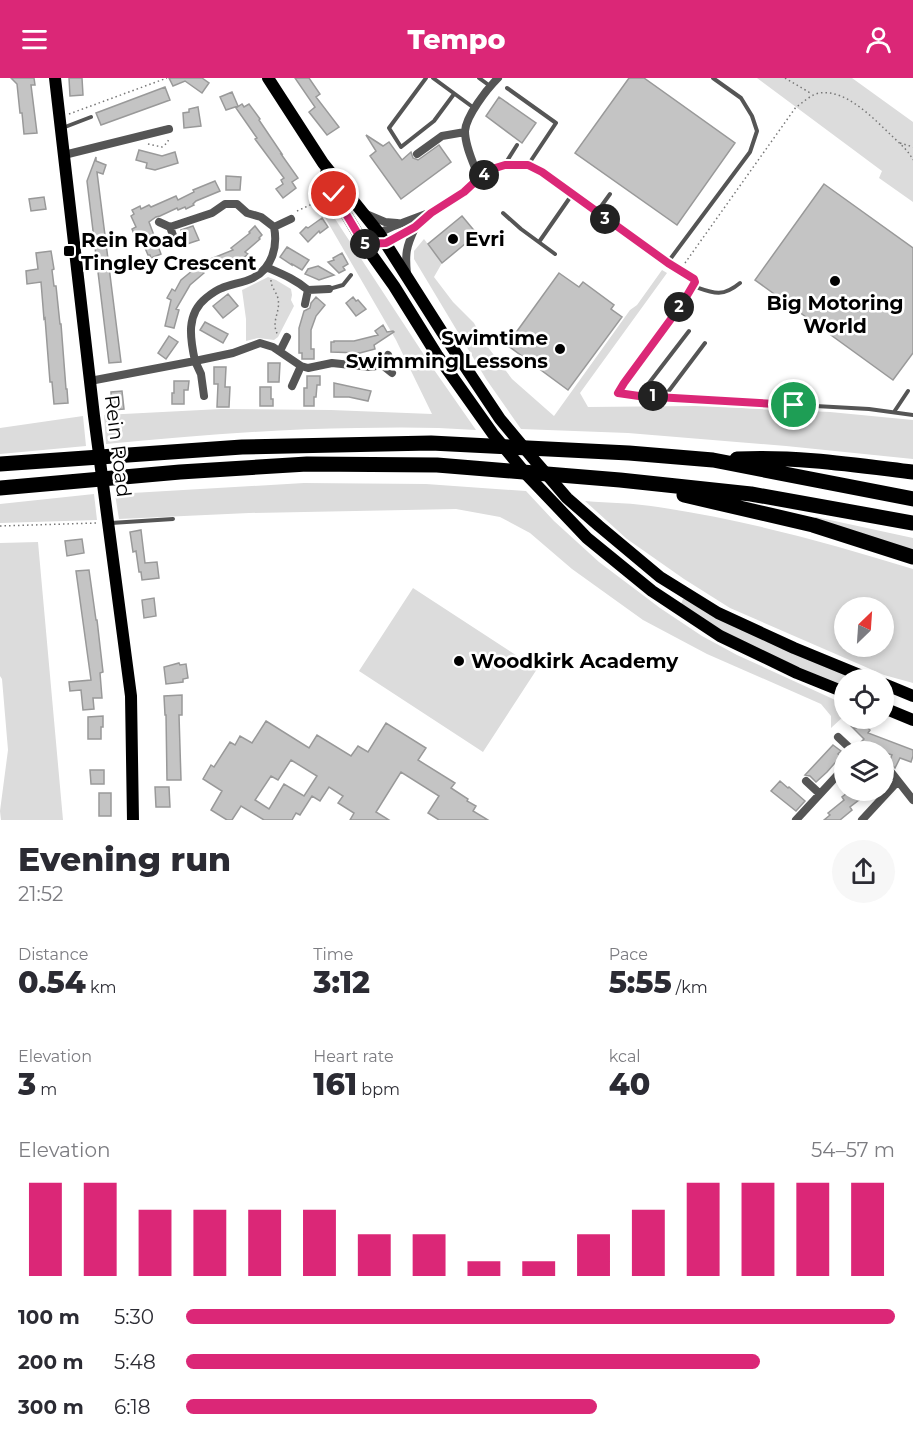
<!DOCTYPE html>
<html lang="en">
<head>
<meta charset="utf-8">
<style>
	body { margin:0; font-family:Montserrat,sans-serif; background:#f7f7f7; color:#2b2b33; height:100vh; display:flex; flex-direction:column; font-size:22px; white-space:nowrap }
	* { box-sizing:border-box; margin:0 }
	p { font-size:20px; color:#7c7c81 }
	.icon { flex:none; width:33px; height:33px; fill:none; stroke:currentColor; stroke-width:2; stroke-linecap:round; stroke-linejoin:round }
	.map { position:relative; height:742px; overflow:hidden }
	.details { display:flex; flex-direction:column; background:#fff; flex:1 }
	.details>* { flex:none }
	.needle { width:39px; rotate:25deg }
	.buttons { position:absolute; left:834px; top:519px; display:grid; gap:12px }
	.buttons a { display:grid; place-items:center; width:60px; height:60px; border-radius:50%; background:#fff; box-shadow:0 3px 9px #0003; font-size:30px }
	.pin { position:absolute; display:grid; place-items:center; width:51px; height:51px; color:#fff; margin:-26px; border:3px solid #fff; border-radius:50%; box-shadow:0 2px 6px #0007 }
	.km { position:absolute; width:30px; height:30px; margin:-15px; border-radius:50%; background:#222; color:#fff; font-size:16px; line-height:30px; text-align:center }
	.round { display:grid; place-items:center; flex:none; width:63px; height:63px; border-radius:32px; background:#f7f7f7 }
	.headline { display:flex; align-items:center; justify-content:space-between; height:102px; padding:0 18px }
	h1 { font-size:33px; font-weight:800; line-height:45px }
	.stats { display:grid; grid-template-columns:repeat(3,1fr); gap:9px; height:102px; padding:6px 18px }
	.stats div { display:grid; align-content:center }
	.stats b { font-size:30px; font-weight:800 }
	.stats small { font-size:16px; font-weight:400 }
	.stats p { font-size:16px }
	.chart { height:168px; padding:12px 18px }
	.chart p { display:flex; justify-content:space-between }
	.chart svg { width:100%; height:108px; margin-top:6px; stroke:#db2777; stroke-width:6 }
	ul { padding:0 18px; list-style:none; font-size:20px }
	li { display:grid; grid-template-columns:96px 72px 1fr; align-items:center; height:45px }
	li i { height:15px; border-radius:8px; background:#db2777 }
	header { display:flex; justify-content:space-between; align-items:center; height:78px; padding:0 18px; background:#db2777; color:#fff; font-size:27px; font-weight:800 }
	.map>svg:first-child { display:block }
</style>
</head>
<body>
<header><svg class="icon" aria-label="menu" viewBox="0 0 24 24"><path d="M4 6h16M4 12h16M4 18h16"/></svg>Tempo<svg class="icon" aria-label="person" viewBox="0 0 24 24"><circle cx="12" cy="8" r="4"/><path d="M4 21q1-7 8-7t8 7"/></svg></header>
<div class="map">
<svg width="913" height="742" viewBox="0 0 913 742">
	<rect width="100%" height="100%" fill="#fff"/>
	<path fill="#dcdcdc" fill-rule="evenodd" d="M757,0H852L913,44V124L879,100L882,93Z
		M322,121L430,286L476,352C437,349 397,349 357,350C273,351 190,358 106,366L104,337L221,331L331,332L432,336L396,262L316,124Z
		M424,161L442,185L434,199L453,224L474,245L484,264L512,301L554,338L630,232L637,227L662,192L667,195L580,315L588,329L695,328L830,334L913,342V381L786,368L628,355L521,351L486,301L414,181V173Z
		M268,199L276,202L291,211L292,217L291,222L294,228L278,259L274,262L258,260L246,263V241L242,212Z
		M83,338L86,368L0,376V350Z
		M304,405L426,406L526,413L554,443L599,484L660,530L702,558L737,577L844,626V638L831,650V638L821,626L707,576L643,542L572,491L530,455L500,439L456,431L249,435L119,441L115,416Z
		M94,416L97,442L0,445V426Z
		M585,423C609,425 634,425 658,429C745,442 829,465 913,491V605L884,597L730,530L684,501L627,461ZM844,530H884V568H844Z
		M816,439L913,460V472L816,444Z
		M38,464L63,742H1L0,733L8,672L2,601L0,598V465Z
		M413,510L537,591L483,674L359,593Z
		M683,521H685L858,601L844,602V609L760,572L721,552L681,526Z"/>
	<path fill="#c4c4c4" stroke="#999" stroke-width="1.5" fill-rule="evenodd" d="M11,0H34L35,7H31L37,55L24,56L22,35H20L17,6Z
		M69,0H82L83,17L70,18Z
		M169,0H202L209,5L202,15L185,3L173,8Z
		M295,0H309L320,16L316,19L339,49L327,57L309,34L315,29Z
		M629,0H644L735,65L677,147L575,75Z
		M165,9L170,22L101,47L96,35Z
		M232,14L238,28L226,32L220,19Z
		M499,19L536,45L522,65L486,38Z
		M242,26L244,29L249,26L260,41L259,42L282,76H281L298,100L292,104L296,110L283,120L276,111L283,106L281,102L284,100L255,61L257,60L236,30Z
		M198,29L201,48L184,50L183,35L189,34V31Z
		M366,57L383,68L389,64L402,82L411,74L413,80L418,82L439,67L451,84L401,121L370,78L376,73Z
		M139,72L162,78L175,74L178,85L155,92L146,90L147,85L136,82Z
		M96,79V83L106,87L103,96L97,94L121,284L109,285L87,103Z
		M226,98L241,99L240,112H226Z
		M215,103L220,113L196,123L193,126L194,127L186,131L185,129L178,132L177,130L160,138L156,139L149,144L161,176L151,180L150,177H148L139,156L135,158L132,151L136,149L131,138L134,136L132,132L140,128L141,131L149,127L151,129L176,118L178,122L194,114L193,112Z
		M824,106L913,170V275L893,302L755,202Z
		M44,119L46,131L31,133L29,121Z
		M462,138L477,156L442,185L428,166Z
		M322,140L328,149L320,155L319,153L308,164L300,155L306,149L308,150Z
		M193,148L199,162L187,166L181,152Z
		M255,148L262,157L259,160L260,161L245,174L248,176L239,184L236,182L212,191L208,182L233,172L231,170L250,155L249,154Z
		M287,169L309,182L302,192L292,186V187L280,179Z
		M51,173L54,191L52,192L54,208H56L60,246H61L66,311H67L68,325L54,326L52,304H50L45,240L44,241L41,204L27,206L26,193L38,191L36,175Z
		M342,175L348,186L343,189L345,192L339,195L328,184L334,182L333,180Z
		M198,188L204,195L190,207L176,231L179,232L174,250L165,248L171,222L167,220L172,211L175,213L181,202Z
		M318,188L334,197L319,202L305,196L308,191Z
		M559,195L579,209L583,204L614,227L611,231L622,239L568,312L507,267Z
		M228,216L238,228L223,240L213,228Z
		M316,219L325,227L316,238L311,252V271H314V281H302V275H299V250L304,233L310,230L311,225Z
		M353,219L356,223L358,222L366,231L356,238L346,225Z
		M205,244L228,256L223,265L200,252Z
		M383,247L387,254L393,253L394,254L374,267L375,271L360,275L331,274V264H334V263H354L378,257L375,253Z
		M169,258L178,264L166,281L158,275Z
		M268,285H280L279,304H268Z
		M214,289H226L225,309H230L229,329H217L218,306H214Z
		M307,298H320V307H317L316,319H314V328H304V310H307Z
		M174,303H189L188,312H184V326H172V315H174Z
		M334,305L371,313L368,323L349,319H334Z
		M260,309H271V321H273V328H260Z
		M122,313L124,331L112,332L111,314Z
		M141,452L145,485L157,484L159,500L142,502L141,494H139L136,473L133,474L130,454Z
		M82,461L84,475L67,478L65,463Z
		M89,492L96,542H97L103,594L100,595L102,620H93L94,631L83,632L81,612L70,613L69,604L91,602L76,493Z
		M154,520L156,538L144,540L142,522Z
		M179,585L180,587L186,586L188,600L183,601V604L166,606L164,589Z
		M182,617V637H179L181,702H167L166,637H165L164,618Z
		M103,638V649H101V661H88V639Z
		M266,643L309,670L317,657L351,678L358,668L368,674L386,645L426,670L418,682L455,705L451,710L468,721L467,723L476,728L473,733L488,742H439L428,735L439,718L401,694L376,734L389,742H350L354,735L338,725L343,718L329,709L320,723L312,718L300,737L296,735L292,742H264L241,728L232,742H227L211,732L222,713L203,701L211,687L214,689L230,664L235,667L240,658L252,665ZM291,682L317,698L304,718L284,706L269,731L255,722L271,698L278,702Z
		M862,644L870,652L868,655L913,672V678L911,684L900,680L895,690L889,684L892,677L872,670L870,672L861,664L864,661L852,649L856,650Z
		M833,667L841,673L838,676L841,678L827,694L816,704L810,698L805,697Z
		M90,692H104V706H91Z
		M780,703L788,710L789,709L805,723L796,733L771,713Z
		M155,709H169L170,729H156Z
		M851,712H872L850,729L852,732L840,742H824L830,737L828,735L844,722L842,719Z
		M99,715H111V738H99Z"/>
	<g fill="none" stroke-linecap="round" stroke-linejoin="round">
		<path stroke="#777" stroke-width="1.5" stroke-dasharray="1.5 3" stroke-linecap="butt" d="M785,0L812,16
			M69,36L167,0
			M900,65L913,69
			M148,66L162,69L167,65L169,61
			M297,133L325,120
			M685,185L796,29C804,24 811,16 820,15C846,11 874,41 891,57C899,65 908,72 913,82
			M271,202C271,210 277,214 278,221C281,234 270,244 278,257
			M0,448L96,445"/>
		<path stroke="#555" stroke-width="4" d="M426,0L389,50L401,69L434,43L454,16
			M433,0L474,30
			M479,0L490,8
			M507,10L556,45L528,87
			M65,49L91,39
			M505,86L517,67
			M597,134L610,116
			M503,135L521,151L555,176
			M539,164L571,118
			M668,184L750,74L757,53L752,38L741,20L713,0
			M677,190L693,199L695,204L682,226L624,305L618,315L639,318L869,331L913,337
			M693,208C713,215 722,220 740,205
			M329,211L343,207L351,197
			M639,318L689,253
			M665,318L705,265
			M894,334L908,313
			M111,445L173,441"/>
		<path stroke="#555" stroke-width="8" d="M417,76L442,58L465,54
			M64,77L169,51
			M479,100C474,86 465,69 465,53C466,38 487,11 498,0
			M366,136L385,144L397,145
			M159,144L170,149L174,160
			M274,149L291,141
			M379,155L394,148L426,136
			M386,165L415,149L431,135L464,114L479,100L492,91L505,87H528L541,94L572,117L677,190
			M266,189C282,196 295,201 308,212
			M407,196C405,176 406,169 415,150
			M305,226L308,212L329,211
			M280,273L287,259
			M388,277L382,287L392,295
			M90,303L195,283C190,260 186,236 206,220C211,216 216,212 222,210C231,206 243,205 253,200C272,190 278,169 274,149L261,139L247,135L237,126H225L212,135L170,149
			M292,308L301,288
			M204,318L201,296L195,283L233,275L260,265L273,269L301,288L308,290L332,285L370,289L382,287
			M838,659L854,674
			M861,674L862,673
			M887,689L913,722
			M806,703L820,716
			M796,742L844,690
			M862,742L898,703"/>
		<path stroke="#000" stroke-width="12" d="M55,0L94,338L131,618L133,742
			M268,0L323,85L379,155L442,254L500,341L536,384L567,420L599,448L660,499L718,535L794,570L872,602
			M326,95L334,116L364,166L394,208L437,277L493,356L527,397L587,460L652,513L720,558L797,595L844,614
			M884,606L913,618
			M884,630L913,642"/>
		<path stroke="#000" stroke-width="15" d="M737,381C796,378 855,387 913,394
			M0,386L242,369L431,365L629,375L713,382L913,421
			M0,410L180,394L307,386L437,387L620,402L751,416L913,445
			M684,417L813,447L913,479"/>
	</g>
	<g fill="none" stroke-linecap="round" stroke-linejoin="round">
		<defs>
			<path id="route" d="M334,116L364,166L386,165L415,149L431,135L464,114L479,100L492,91L505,87H528L542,94L668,185L694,201L695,204L682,226L624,305L618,315L639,318L794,327"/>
		</defs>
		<use href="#route" stroke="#fff" stroke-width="12"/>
		<use href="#route" stroke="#db2777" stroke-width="8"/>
	</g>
	<g fill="#000" stroke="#fff" stroke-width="2">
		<circle cx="453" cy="161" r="6"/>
		<rect x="63" y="167" width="12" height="12" rx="3"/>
		<circle cx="835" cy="203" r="6"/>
		<circle cx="560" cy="271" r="6"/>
		<circle cx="459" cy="583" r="6"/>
	</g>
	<g text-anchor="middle" stroke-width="5" stroke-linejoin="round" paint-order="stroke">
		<g font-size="20" font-weight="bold" fill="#000" stroke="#fff" text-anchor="start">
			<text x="465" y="168">Evri</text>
			<text x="81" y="169">Rein Road<tspan x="81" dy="23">Tingley Crescent</tspan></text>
			<text x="835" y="232" text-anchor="middle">Big Motoring<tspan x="835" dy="23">World</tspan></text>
			<text x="548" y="267" text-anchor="end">Swimtime<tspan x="548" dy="23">Swimming Lessons</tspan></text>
			<text x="471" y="590">Woodkirk Academy</text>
		</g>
		<g font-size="20" fill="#000" stroke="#fff">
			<text transform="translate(118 368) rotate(83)" y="7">Rein Road</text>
		</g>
	</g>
</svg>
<div class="buttons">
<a><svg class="needle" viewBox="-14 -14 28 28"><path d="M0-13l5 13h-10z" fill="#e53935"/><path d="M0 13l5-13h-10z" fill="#7c7c81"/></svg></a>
<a><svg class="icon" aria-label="locate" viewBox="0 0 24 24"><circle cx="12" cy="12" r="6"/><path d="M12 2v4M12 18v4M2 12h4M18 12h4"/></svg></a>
<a><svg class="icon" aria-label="layers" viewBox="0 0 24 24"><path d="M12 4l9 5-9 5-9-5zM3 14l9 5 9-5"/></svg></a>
</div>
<div class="pin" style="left:794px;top:327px;background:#1e9e55"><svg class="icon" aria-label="arrive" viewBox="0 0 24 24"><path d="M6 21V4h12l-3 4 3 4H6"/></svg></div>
<div class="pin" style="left:334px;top:116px;background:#d93025"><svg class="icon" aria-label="check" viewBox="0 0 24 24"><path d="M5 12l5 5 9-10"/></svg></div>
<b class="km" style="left:653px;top:318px">1</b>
<b class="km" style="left:679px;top:229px">2</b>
<b class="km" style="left:605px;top:141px">3</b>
<b class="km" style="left:484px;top:97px">4</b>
<b class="km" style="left:365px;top:166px">5</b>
</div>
<section class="details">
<div class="headline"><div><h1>Evening run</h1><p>21:52</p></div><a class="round"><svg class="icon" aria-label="share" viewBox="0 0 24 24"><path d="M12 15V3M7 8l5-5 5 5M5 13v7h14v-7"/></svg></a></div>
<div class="stats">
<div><p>Distance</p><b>0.54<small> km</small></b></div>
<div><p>Time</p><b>3:12</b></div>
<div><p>Pace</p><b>5:55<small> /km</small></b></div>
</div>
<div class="stats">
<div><p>Elevation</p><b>3<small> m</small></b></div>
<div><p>Heart rate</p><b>161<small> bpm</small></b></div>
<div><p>kcal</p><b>40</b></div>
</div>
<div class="chart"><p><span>Elevation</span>54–57 m</p>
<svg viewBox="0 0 160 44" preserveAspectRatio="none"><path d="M5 44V6M15 44V6M25 44V17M35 44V17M45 44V17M55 44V17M65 44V27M75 44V27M85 44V38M95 44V38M105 44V27M115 44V17M125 44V6M135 44V6M145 44V6M155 44V6"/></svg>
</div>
<ul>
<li><b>100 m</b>5:30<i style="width:100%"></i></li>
<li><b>200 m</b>5:48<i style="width:81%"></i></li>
<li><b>300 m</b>6:18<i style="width:58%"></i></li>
</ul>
</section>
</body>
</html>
